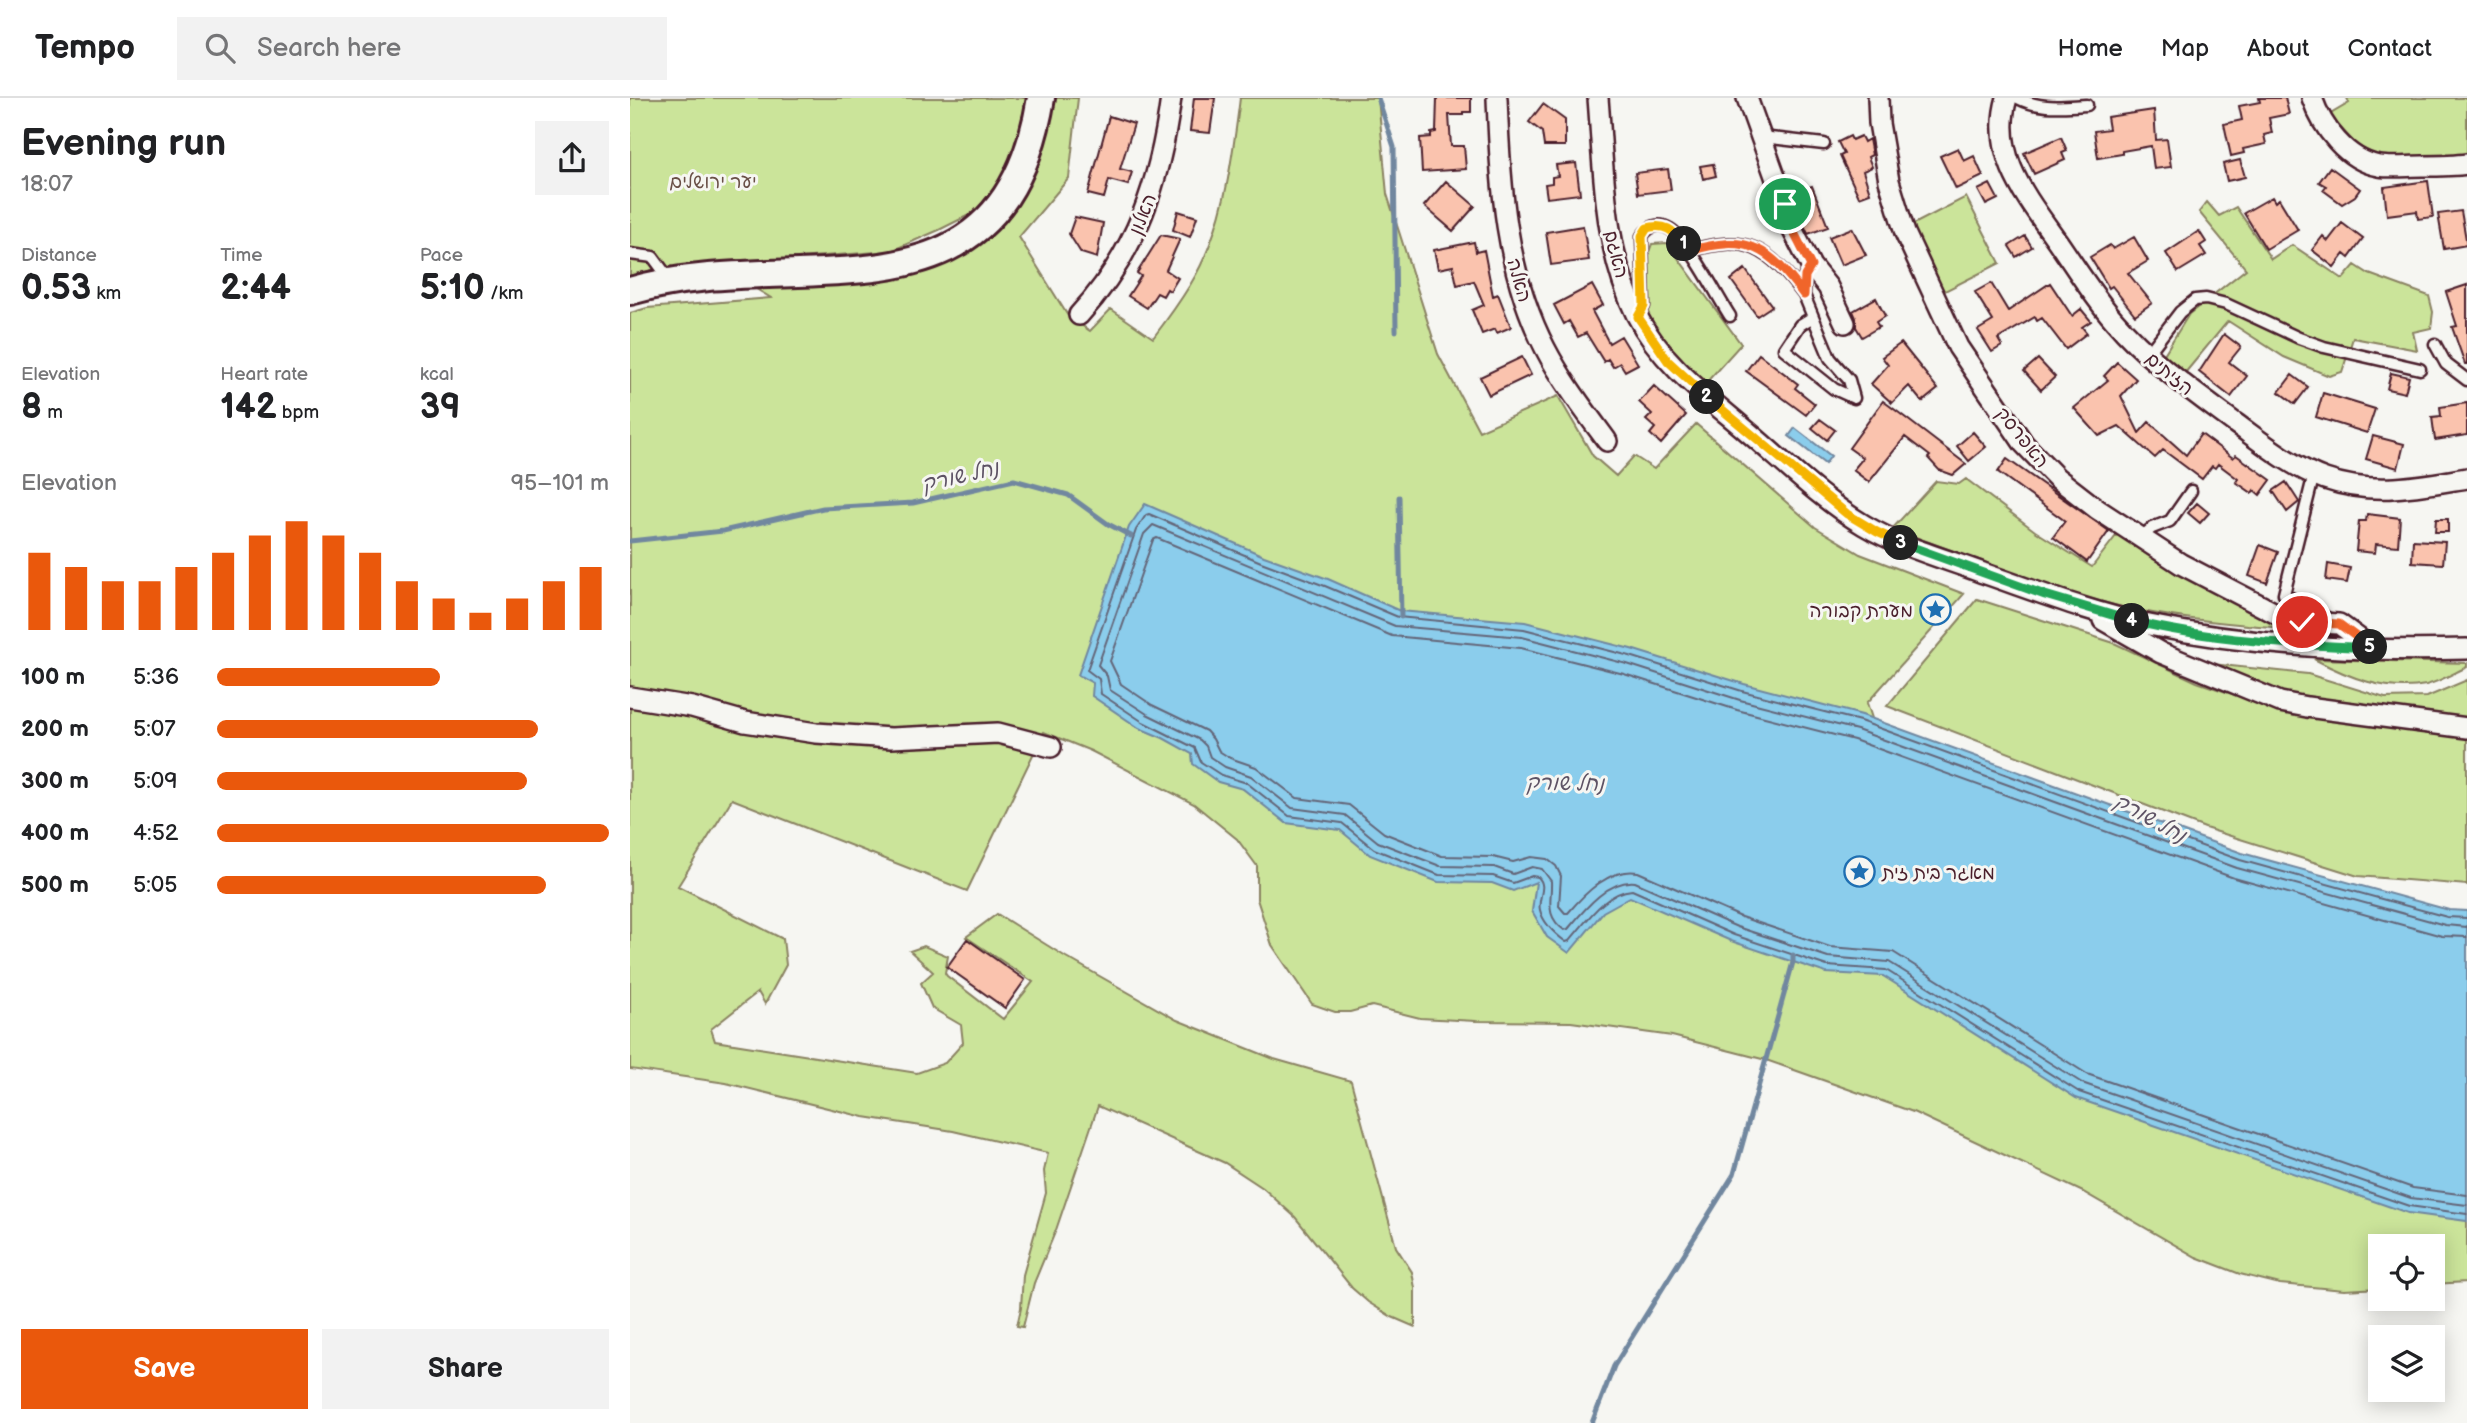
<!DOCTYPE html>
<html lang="en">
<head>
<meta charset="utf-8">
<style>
	body { margin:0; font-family:"Balsamiq Sans","Playpen Sans Hebrew",sans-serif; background:#f2f2f2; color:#202124; height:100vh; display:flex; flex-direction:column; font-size:26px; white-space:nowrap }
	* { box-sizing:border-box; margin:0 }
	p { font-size:23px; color:#757577 }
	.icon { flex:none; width:38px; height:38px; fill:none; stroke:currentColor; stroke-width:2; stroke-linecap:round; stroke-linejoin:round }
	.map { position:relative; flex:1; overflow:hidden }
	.details { display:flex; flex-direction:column; background:#fff; width:630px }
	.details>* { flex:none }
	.buttons { position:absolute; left:1738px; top:1136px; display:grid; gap:14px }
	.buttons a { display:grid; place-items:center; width:77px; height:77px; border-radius:0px; background:#fff; box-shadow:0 4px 18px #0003; font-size:35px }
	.pin { position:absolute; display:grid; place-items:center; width:60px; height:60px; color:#fff; margin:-30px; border:4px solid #fff; border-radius:50%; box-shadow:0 2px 7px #0007 }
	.km { position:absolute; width:35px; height:35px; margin:-18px; border-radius:50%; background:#222; color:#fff; font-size:19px; line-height:35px; text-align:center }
	.round { display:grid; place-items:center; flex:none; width:74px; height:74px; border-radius:0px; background:#f2f2f2 }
	.overview { display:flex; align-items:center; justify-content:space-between; height:119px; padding:0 21px }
	h1 { font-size:38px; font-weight:700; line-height:52px }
	.stats { display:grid; grid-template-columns:repeat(3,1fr); gap:10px; height:119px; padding:7px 21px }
	.stats div { display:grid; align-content:center }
	.stats b { font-size:35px; font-weight:700 }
	.stats small { font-size:19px; font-weight:400 }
	.stats p { font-size:19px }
	.chart { height:196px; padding:14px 21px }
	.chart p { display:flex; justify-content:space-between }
	.chart svg { width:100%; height:126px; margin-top:7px; stroke:#ea580c; stroke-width:6 }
	.primary-button { display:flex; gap:14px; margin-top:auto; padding:14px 21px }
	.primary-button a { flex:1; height:80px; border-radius:0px; background:#ea580c; color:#fff; font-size:28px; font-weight:700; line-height:80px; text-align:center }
	.primary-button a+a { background:#f2f2f2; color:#202124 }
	ul { padding:0 21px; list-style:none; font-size:23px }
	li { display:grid; grid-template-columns:112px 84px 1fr; align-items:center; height:52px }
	li i { height:18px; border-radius:9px; background:#ea580c }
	header { display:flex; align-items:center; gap:42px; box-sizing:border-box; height:98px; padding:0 35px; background:#fff; border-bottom:2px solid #e0e0e0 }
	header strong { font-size:33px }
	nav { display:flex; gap:38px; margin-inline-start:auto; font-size:24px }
	.search { width:490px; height:63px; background:#f2f2f2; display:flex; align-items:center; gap:18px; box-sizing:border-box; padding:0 24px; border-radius:0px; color:#757577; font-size:26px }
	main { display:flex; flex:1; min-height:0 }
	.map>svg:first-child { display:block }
</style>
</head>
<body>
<header>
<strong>Tempo</strong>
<div class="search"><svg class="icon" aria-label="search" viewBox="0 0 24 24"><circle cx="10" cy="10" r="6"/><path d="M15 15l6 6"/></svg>Search here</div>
<nav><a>Home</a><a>Map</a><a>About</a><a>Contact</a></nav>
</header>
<main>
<section class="details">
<div class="overview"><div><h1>Evening run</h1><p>18:07</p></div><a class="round"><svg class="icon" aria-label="share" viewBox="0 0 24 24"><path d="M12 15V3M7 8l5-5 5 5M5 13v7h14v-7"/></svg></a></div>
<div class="stats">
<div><p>Distance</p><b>0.53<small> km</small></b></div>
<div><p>Time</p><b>2:44</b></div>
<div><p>Pace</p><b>5:10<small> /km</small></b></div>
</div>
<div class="stats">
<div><p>Elevation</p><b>8<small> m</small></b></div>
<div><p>Heart rate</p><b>142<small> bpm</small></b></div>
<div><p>kcal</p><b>39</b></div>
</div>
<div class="chart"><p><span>Elevation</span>95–101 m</p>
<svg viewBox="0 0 160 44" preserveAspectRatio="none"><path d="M5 44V17M15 44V22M25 44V27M35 44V27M45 44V22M55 44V17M65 44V11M75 44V6M85 44V11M95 44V17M105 44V27M115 44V33M125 44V38M135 44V33M145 44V27M155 44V22"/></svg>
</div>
<ul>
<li><b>100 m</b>5:36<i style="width:57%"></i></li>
<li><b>200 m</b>5:07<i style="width:82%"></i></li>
<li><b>300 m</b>5:09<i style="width:79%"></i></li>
<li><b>400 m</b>4:52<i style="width:100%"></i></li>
<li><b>500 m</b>5:05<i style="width:84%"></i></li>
</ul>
<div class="primary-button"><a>Save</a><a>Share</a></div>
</section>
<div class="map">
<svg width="1837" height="1325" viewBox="0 0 1837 1325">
	<rect width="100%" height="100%" fill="#f6f6f2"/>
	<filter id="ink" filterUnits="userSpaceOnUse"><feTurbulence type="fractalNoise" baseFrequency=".0143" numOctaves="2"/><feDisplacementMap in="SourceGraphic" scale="14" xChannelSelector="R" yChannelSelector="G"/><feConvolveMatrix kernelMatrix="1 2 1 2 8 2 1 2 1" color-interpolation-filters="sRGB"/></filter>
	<g filter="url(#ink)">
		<path fill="#cbe49a" stroke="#8a8262" stroke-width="2" d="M0,0H400L375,77L345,114L309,132L261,153L47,169L0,181Z
			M419,0H448L439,80L389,139L438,218L460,233L481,211L523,240C536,223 549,205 560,187C594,132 602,63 610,0H748L757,96L808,256L849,333L928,298L963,358L986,378L1004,358L1024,371L1066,326L1185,429L1230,456L1334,496L1237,605L1299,795L1837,1029V1184L1803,1186L1802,1148H1750V1190L1714,1192L1650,1186L1610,1176L1566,1159L1453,1094L1283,1014L1136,962L1042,938L941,924L846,923L790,920L742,908L720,914H705L682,906L642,847L627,801V768L607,741L564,706L461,653L414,634L337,793L102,701L48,788L153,841L156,867L135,906L128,894L81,931L85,943L287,975L315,965L333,945L331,927L302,910L291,885L303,874L280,853L294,848L318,858L315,875L317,878L373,921L403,884L336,839L367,816L436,859L547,922L644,961L721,983L766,1149L782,1174L785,1190V1229L762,1219L738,1204L722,1190L665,1119L633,1090L595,1065L468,1008L426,1132L404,1185L393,1229L387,1228L391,1210L393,1177L416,1095L414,1073L418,1055L323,1033L234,1019L96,985L0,971V215L17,210L141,200L113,183L287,172L344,148L378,117L396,84Z
			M1717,0H1837V58H1747L1732,53L1699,17L1719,5Z
			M1336,99L1370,165L1311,195L1280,128Z
			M1577,104L1589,118L1606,109L1641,161L1662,147L1713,181L1725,167L1739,176L1799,198L1803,214L1801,230L1783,234L1787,252L1723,240L1712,274L1699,278L1654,259L1598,223L1555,275L1533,258L1559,216L1616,171L1569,114Z
			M1037,145L1111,246L1074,287L1045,258L1024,231L1017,217V159L1022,146Z
			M1336,381L1405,433L1462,469L1489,434L1674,532C1610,526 1546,522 1484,507C1408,488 1336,456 1262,431L1306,383L1329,386Z
			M1347,501L1484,545L1567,584L1658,615L1837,637V787L1728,778L1575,730L1257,608Z
			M1684,561L1837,565V569C1824,575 1809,584 1796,587C1756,595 1718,579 1684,561Z
			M1572,565L1678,576L1755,600L1797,599L1837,582V623L1654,596Z"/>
		<path fill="#8bcdec" stroke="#71879f" stroke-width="2" d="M1165,330L1201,358L1195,366L1159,338Z
			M515,406L634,458L698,481L770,513L895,524L1001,551L1114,586L1232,617L1612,755L1819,812L1837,813V1123L1778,1115L1446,1000L1253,878L1196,875L1101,843L1000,799L973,814L939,855L917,839L902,813L906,784L883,793L862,785L808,784L740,757L710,732L656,725L613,691L588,684L563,666L562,656L533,640L509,630L462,598L463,585L448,577L499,429Z"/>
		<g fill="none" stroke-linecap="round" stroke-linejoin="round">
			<path stroke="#646578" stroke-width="2" d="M1837,820L1817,819L1610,762L1230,623L1112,593L1000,558L894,531L768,519L695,488L631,464L519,416L516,417L506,432L457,572L469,581L471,596L513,624L565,650L571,664L591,677L617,685L659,718L712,725L744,751L809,777L863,778L883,785L902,778L908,779C918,789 907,800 910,812C913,825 925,836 936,844L939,843C956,824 975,794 1002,792L1104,837L1197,868L1256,872L1449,994L1779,1108L1837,1116
				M1837,829L1815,827L1607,770L1227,632L1110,602L997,566L892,539L765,528L523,427L514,436L468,567L477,578L480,592L517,616L570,642L576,648L580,659L595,669L621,678L662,710L715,717L748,744L810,768L864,769L883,776L902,769L912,771L921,783C922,803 914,817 934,832L938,831C953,813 978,781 1005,784L1107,829L1198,859L1259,864L1452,985L1781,1100L1837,1107
				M1837,839L1812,838L1604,780L1224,642L1107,612L994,576L891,550L762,538L527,440L523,442L480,563L491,586L522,607L576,633L583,641L589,653L600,660L626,669L667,700L719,707L754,735L812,758L863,759L883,764L901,759L917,761L926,768L931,778L929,808L935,815H938C954,796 980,769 1008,774L1111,819L1200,849L1263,854L1457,976L1783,1090L1837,1097"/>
			<path stroke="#71879f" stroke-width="5" d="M748,0L764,49L766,233
				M769,399L771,519
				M0,443L93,433L193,410L283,405L384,382L438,397L478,426L501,438
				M962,1325L984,1268L1104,1076L1163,864V857"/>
		</g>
		<path fill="#fac3ae" stroke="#4a1f2b" stroke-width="2" d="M564,0H585L580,35L560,33Z
			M807,0H841V14H833V17H819L821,48H834L836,71L792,74L790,40L801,39V35L806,34Z
			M1629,0H1655L1659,16L1639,20L1642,35L1634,37L1636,46L1613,51L1614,55L1601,58L1594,26L1612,22L1609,8L1630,4Z
			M913,6L935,22V48H914L912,34L899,24Z
			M1524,12L1526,42L1537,41L1541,69L1524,71L1521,48L1492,53V56L1468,60L1464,33L1479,31L1477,19Z
			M479,18L504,26L490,71L502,74L498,87L479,82L474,100L458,96Z
			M1220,38L1222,42L1231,38L1234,44L1239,41L1242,57L1238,59L1242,69L1233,73L1240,95L1229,99L1210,58L1214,56L1208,44Z
			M1431,39L1437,53L1432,55L1435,62L1404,76L1394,55Z
			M1328,50L1334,63L1344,58L1353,78L1326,91L1310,58Z
			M1610,62L1615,79L1597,83L1593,66Z
			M946,65L950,96L917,100L915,86L922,85V79L928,78L926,67Z
			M1083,66L1086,78L1073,81L1070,68Z
			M1700,69L1730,91L1725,98L1712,106L1693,92L1696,88L1689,84Z
			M1038,71L1041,92L1008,96L1005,75Z
			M816,83L845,108L823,133L794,108Z
			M1798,83L1803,119L1788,121L1787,113L1757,117L1754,89Z
			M1360,86L1368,101L1356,107L1348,92Z
			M1182,88L1198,129L1178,136L1172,123L1164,94Z
			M1642,99L1645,104L1649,101L1668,132L1636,151L1614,115Z
			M548,113L567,119L560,139L543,132Z
			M1831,113L1837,147L1814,151L1808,116Z
			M445,119L473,125L467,160L451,155L439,136Z
			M1712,125L1733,141L1719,160L1714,156L1704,169L1682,152L1693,138L1698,143Z
			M953,128L959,162L921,167L916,134Z
			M1222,130L1236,157L1211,167L1199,139Z
			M1569,133L1576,144L1570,148L1576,157L1548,174L1536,155Z
			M531,137L550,141L536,172L548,180L540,193L537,191L533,198L527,195L517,210L498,198L511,178L507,175Z
			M1395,138L1402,149L1386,159L1379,148Z
			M1504,139L1518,163L1498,175L1522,205L1505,217L1482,188L1479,190L1460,159L1480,147L1483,151Z
			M844,144L846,154L854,152L863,198L868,196L881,229L867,235L865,231L852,236L842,212L854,207L844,183L827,187L823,168L808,171L804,152Z
			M1115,171L1142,208L1127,218L1101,182Z
			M1361,185L1378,213L1420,185L1442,218L1451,211L1461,223L1452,229L1457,235L1436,251L1412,220L1407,223L1405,219L1368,241L1372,248L1362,254L1348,232L1363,223L1345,194Z
			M962,187L973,207L962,213L979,245L991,238L1008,266L995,273L990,265L983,269L978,261L974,264L956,235L948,239L939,223L934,226L924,207Z
			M1837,187V266H1835L1822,229L1827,228L1816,194Z
			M1246,200L1255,218L1246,224L1249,229L1232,239L1226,229V220L1223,213Z
			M1594,236L1611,249L1599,264L1617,278L1601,299L1569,274Z
			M1271,245L1308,291L1292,304L1279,288L1262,305L1241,286L1258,267L1252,259Z
			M1129,256L1168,286L1165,290L1185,306L1176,317L1116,273Z
			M892,259L901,277L859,297L850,279Z
			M1408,261L1425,279L1411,292L1394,273Z
			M1487,264L1506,281L1491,298L1509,335L1519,324L1556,357L1571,336L1603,360L1606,357L1641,382L1630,397L1624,392L1622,395L1606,384L1608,381L1588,366L1585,370L1582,368L1572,381L1533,352L1525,360L1489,328L1469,338L1444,310L1478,282L1474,278Z
			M1761,275L1779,279L1775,295L1757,291Z
			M1662,277L1678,289L1665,306L1649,294Z
			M1024,288L1056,317L1031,346L1020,336L1025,330L1016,322L1022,316L1009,304Z
			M1693,295L1745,311L1737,335L1686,319Z
			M1253,303L1268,314L1336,366L1323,377L1309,372L1298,360L1300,358L1275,339L1239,384L1223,372L1233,360L1219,350Z
			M1837,305V337L1805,342L1802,319L1811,318L1810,309Z
			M1190,321L1205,332L1197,342L1182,330Z
			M1343,334L1356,349L1339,363L1327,348Z
			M1743,338L1774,346L1768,370L1736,361Z
			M1377,361L1479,433L1457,464L1423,439L1435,423L1368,374Z
			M1656,384L1669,404L1657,414L1643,393Z
			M1567,405L1579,415L1570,425L1558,415Z
			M1737,416L1770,420L1768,448L1746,446L1745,455L1726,453L1729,423H1736Z
			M1806,421H1818V434H1805Z
			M1783,442L1815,444L1813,466L1782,464Z
			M1630,447L1648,454L1637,485L1619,478Z
			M1698,466L1720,470L1717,485L1696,482Z
			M337,841L395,882L375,910L317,869Z"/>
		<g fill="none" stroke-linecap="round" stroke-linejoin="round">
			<defs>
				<path id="lane" d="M1388,0C1411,12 1433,8 1457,7
					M1132,39L1194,46
					M1059,153C1118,135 1138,150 1174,197
					M0,156L23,159L40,182
					M1181,168L1175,178L1174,197L1200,260L1219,282L1224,300L1204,291L1154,251L1170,227L1183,219
					M1008,219L1014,208L1012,138C1019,128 1029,124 1040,131C1058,141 1087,198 1100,218
					M1805,246L1816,266L1837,282
					M1517,257L1550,214L1565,202L1576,201L1596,206L1669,240L1694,249L1790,271
					M1684,376L1654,496L1699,521
					M1510,440L1522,430L1540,423L1561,393"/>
				<path id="street" d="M867,0C870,85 875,173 915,250C932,283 955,313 977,343
					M968,0C974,73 973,149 1006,216C1031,265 1076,298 1117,333C1155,365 1192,402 1234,427C1271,449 1313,460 1353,475C1408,494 1462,515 1519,527C1621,548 1733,554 1837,551
					M1117,0L1155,106L1160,127L1181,168L1198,189L1215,225
					M1248,0L1249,25L1259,83L1275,135L1328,249L1394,346L1427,380L1467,411L1551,466L1647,516L1672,524L1709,526L1742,550
					M1377,0C1360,57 1397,100 1428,144C1446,170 1463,198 1484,222C1519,263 1562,293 1605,325C1634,346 1662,369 1695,381C1744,398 1788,388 1837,380
					M1682,0C1692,29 1716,62 1749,68C1763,70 1778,68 1793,68C1807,68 1823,68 1837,66
					M449,217C507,154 530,83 541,0
					M1473,522L1531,555L1650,604L1677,609L1837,630
					M0,599L62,609L115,624L186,635L261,640L368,635L421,649"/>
				<path id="secondary" d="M0,193C165,144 371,242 411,0"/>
			</defs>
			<use href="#lane" stroke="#4a1f2b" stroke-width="15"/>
			<use href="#street" stroke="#4a1f2b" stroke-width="24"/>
			<use href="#secondary" stroke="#4a1f2b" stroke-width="32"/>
			<use href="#lane" stroke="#f6f6f2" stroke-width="10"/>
			<use href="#street" stroke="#f6f6f2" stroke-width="19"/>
			<use href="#secondary" stroke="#f6f6f2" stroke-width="26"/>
		</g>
	</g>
	<g fill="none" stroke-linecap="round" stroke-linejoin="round" filter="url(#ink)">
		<defs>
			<path id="split-1" d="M1054,146L1059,153C1119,135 1139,150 1174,197L1175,178L1181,168L1160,127L1155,106"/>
			<path id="split-2" d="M1054,146C1043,132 1035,125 1017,130L1012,138L1014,208L1008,219L1038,263L1077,299"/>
			<path id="split-3" d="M1077,299L1217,416L1247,434L1271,445"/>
			<path id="split-4" d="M1271,445L1415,497L1502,523"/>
			<path id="split-5" d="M1502,523C1580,542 1662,547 1742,550L1740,549"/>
			<path id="split-6" d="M1672,524L1709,526L1740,549"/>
		</defs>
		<use href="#split-1" stroke="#fff" stroke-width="14"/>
		<use href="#split-2" stroke="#fff" stroke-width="14"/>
		<use href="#split-3" stroke="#fff" stroke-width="14"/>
		<use href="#split-4" stroke="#fff" stroke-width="14"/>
		<use href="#split-5" stroke="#fff" stroke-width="14"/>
		<use href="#split-6" stroke="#fff" stroke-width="14"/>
		<use href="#split-1" stroke="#f0652b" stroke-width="9"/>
		<use href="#split-2" stroke="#f5b400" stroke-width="9"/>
		<use href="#split-3" stroke="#f5b400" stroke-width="9"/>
		<use href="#split-4" stroke="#22a559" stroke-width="9"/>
		<use href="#split-5" stroke="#22a559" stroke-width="9"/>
		<use href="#split-6" stroke="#f0652b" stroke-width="9"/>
	</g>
	<defs>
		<symbol id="sight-ring" viewBox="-11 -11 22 22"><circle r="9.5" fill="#f6f6f2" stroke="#1f6fb2" stroke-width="1.5"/><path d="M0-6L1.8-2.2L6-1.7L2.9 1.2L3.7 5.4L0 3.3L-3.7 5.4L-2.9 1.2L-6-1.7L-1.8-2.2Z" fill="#1f6fb2"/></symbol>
	</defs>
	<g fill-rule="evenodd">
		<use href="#sight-ring" x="1288" y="494" width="35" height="35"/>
		<use href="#sight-ring" x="1212" y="756" width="35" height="35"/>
	</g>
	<g text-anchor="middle" stroke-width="6" stroke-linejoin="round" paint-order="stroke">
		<g font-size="19" fill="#6a5047" stroke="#f6f6f2">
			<text x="83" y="90">יער ירושלים</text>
		</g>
		<g font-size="19" fill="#4a1f2b" stroke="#f6f6f2">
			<text transform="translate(512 116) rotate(-68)" y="7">האלון</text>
			<text transform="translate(987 156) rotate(76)" y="7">האגם</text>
			<text transform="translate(890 182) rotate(74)" y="7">האלה</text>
			<text transform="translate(1540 275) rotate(40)" y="7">הזיתים</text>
			<text transform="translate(1393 339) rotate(51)" y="7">האפרסק</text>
		</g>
		<g font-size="19" fill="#4a1f2b" stroke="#f6f6f2" text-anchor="end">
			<text x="1283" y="519">מערת קבורה</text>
			<text x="1252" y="781" text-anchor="start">מאגר בית זית</text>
		</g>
		<g font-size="21" font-style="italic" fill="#5e5365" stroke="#f6f6f2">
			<text transform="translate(330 378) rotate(-13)" y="7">נחל שורק</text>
			<text transform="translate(935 685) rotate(1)" y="7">נחל שורק</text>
			<text transform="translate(1520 720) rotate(29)" y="7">נחל שורק</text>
		</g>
	</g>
</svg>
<div class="buttons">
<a><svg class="icon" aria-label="locate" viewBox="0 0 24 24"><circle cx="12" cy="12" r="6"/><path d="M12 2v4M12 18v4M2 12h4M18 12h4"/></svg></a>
<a><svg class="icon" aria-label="layers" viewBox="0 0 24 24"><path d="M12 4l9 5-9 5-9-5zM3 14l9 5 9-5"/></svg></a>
</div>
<div class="pin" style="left:1155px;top:106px;background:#1e9e55"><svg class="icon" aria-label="arrive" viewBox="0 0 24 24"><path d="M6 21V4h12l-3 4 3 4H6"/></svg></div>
<div class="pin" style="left:1672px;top:524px;background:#d93025"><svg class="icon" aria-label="check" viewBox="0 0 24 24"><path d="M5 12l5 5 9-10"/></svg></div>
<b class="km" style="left:1054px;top:146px">1</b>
<b class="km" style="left:1077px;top:299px">2</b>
<b class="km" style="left:1271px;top:445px">3</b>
<b class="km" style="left:1502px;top:523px">4</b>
<b class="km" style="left:1740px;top:549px">5</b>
</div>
</main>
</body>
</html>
